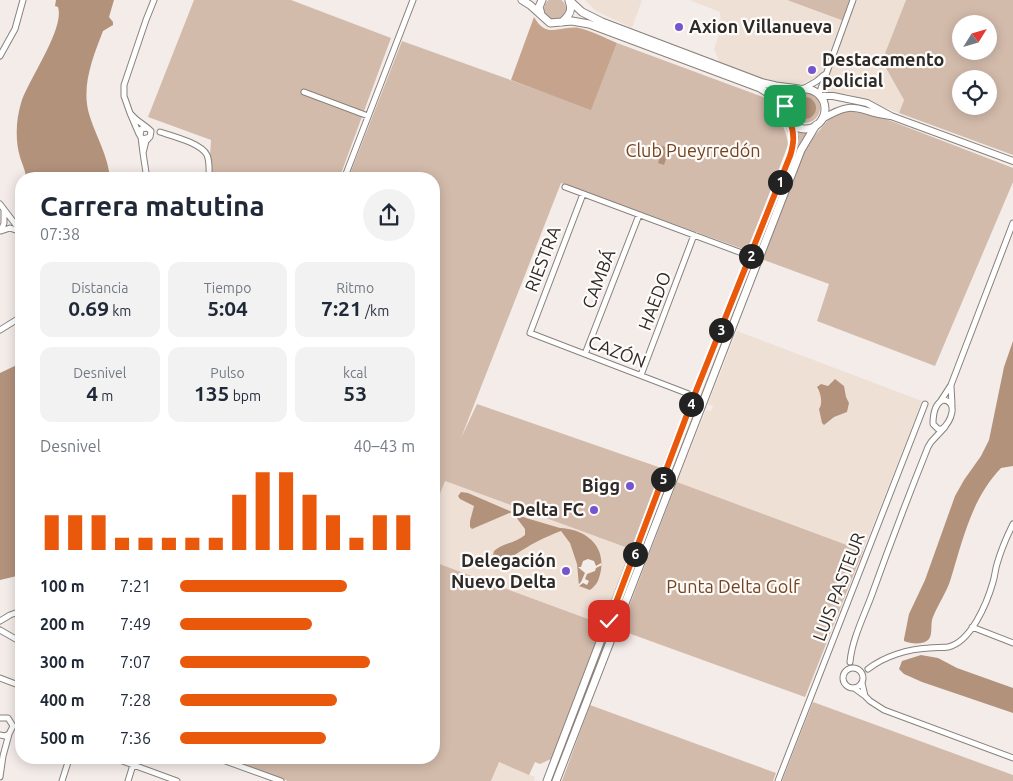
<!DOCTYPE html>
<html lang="es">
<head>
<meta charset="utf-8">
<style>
	body { margin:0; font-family:Ubuntu,sans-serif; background:#f2f2f3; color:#1f2937; height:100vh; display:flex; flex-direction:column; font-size:19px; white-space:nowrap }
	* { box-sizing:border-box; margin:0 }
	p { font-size:16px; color:#747a83 }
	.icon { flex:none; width:28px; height:28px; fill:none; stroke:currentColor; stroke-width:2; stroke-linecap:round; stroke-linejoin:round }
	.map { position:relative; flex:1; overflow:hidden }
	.details { position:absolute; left:15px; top:172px; width:425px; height:592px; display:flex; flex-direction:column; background:#fff; border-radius:20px; box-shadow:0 2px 12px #0003 }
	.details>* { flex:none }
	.needle { width:32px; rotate:53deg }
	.tools { position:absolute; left:952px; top:15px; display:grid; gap:10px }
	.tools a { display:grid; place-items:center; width:45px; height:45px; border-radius:50%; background:#fff; box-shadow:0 2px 12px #0003; font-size:25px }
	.pin { position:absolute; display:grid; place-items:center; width:42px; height:42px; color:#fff; margin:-21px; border-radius:10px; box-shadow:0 2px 8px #0006 }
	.km { position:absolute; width:25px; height:25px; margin:-12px; border-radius:50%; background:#222; color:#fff; font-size:14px; line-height:25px; text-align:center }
	.round { display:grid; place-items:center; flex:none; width:52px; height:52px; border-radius:26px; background:#f2f2f3 }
	.summary { display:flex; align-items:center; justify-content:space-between; height:85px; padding:0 25px }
	h1 { font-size:28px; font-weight:700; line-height:38px }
	.figures { display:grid; grid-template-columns:repeat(3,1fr); gap:8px; height:85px; padding:5px 25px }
	.figures div { display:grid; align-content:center; border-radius:12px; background:#f2f2f3; text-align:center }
	.figures b { font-size:21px; font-weight:700 }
	.figures small { font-size:14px; font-weight:400 }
	.figures p { font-size:14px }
	.chart { height:140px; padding:10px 25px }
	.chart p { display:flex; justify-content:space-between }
	.chart svg { width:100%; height:90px; margin-top:5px; stroke:#ea580c; stroke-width:6 }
	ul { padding:0 25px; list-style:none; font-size:16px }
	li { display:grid; grid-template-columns:80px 60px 1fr; align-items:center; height:38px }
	li i { height:12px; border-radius:6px; background:#ea580c }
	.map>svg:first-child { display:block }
</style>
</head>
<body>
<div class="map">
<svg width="1013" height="781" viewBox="0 0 1013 781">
	<rect width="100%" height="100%" fill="#f4ece8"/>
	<path fill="#efe0d6" d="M585,0H642L632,28L596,11Z
		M689,0H787L844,21L825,68L819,76L803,83L785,85L768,81L720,63L714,49L721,29L720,12Z
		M857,0H906L882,61L904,100L899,113L848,94H831L826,92L823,87Z
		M737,331L922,401L863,551L677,482L706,410L711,411L713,406L708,404Z
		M445,481L636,551L607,626L434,562V510Z
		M498,762L535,777L534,781H491Z"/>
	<path fill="#d3bbab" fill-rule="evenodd" d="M544 9a11 11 0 1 1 22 0a11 11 0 1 1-22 0Z
		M194,0H291L391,38L339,179H211L210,156L211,140L148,117Z
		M787,0H851L844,21Z
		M906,0H1013V155L899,113L904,100L882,61ZM961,24H989V51H961ZM961,79H989V106H961Z
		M402,41L591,109L617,43L763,97C774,104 788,132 788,145L749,247L743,249L561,183L461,438L477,404L667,470L636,551L445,481L434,509V179H348Z
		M790 108a15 15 0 1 1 30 0a15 15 0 1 1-30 0Z
		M846,110L886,119L1013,168V182L935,366L817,321L829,284L761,259L805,147L829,119L838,112Z
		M795,131H810L802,141L797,150L557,769L552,781H550L796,151Z
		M677,482L863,551L805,697L620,630Z
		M434,562L607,626L554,754L551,759L540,764L535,762L529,775L499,762L491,781H288L226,759H434Z
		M813,702L1013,775V781H782Z
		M590,705L776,773L773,781H562Z"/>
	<path fill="#c5a38d" d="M534,17C547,40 560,25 579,28C592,31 605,38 617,43L591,110L511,80Z"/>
	<path fill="#b3927c" d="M56,0H114L109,17L113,22V25L103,31C93,57 80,88 90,117C97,139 108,155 110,179H26C26,171 22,164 20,157C15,140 16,120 21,103C28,80 65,29 58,7L55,6Z
		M794 108a11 11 0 1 1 22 0a11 11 0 1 1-22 0Z
		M652,142L670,149L667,159L665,158L666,159L664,165L658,163L660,156L648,152Z
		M1013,341V466L1001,468C972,498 963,539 951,578C947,592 938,604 933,617C930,623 933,634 929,639C924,645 911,644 904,641V639L909,614L925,580L955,496L964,480L981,456L989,440L1004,367Z
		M21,363V575L0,580V373Z
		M835,379L844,386L846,397L849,403L847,412L834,417L824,425L822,423L819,409C823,404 821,393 817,387L821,384L828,386Z
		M461,492L468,493L526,518L560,528C584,529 605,544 601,570C599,579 598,584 590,590L579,586L577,564L570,543L561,531C545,537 529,545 515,555C511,559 510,564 506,567H502L492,560L494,551C503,543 516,543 525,535V529L512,512L472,529L470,527V521L474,506L460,499L458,496Z
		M921,655L938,658L957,668L1013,688V713L922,682L904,674L899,669L902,661Z"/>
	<path fill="#f4ece8" d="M588,559L594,561L596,566L601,563L602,565L596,568L595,571L587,574L585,579L589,581L587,585L583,583L579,586L578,585L581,582L585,573L578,567H581L583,561Z"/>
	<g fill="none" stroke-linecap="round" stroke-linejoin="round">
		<defs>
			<path id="minor" d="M0,56L15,29L23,0
				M803,89L817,81L824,75
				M304,92L368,116
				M819,94L853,0
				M130,113L124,96V85L146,20L154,0
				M160,132C172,136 201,143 207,155C210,162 209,171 209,179
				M139,134L130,113C137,122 144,124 151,131L150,137L143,139L140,136L141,129L147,128
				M141,137L143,153L146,141L148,139
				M143,153L147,179
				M344,179L413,0
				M565,187L750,256
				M583,194L530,333L694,396
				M0,204L19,229
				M4,210V223L1,231L10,228L21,232
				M0,330L21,317
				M585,354L639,215
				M641,375L694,235
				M951,386L952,405
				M943,400C959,401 951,423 942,429H938L933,424C933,415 934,404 943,400Z
				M940,402L951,385L1013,223
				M0,621L10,615L21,611
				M972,627L1013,643
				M0,630L21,642
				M850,662C852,640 863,618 871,597C889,547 908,497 928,447L931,442L945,427
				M843 678a10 10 0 1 1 20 0a10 10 0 1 1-20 0Z
				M868,669C885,656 908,649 929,648C935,647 942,648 948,647C971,642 987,603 993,582C995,576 995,570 997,564C1001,550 1007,536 1013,524
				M0,678L21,686
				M854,688L865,696L862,683
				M865,696L870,701L884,710L1013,758
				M0,718H8L13,726L9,734L5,736L0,735
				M117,759L177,781
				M220,759L281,781
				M0,777L3,756L9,734
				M62,781L69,759
				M128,781L133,765
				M778,781L925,404"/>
			<path id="tertiary" d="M820,96H833L867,103L891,116L1013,161
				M822,119C857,98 856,112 890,116"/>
			<path id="secondary" d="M522,0L530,5L550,23L572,21L589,24L760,88L772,96L785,112
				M569,0L582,12L602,22L763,83L776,86L799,89
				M541,14L539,7L542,0
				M562,22C569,16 573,10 569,1
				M785 109a20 20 0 1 1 40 0a20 20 0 1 1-40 0Z
				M547,781L694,396L791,156L794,137L789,121
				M556,781L801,150L816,125"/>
		</defs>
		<use href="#minor" stroke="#88817c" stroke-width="7"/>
		<use href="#tertiary" stroke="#88817c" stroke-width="8"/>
		<use href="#secondary" stroke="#88817c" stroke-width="9"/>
		<use href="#minor" stroke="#fff" stroke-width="5"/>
		<use href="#tertiary" stroke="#fff" stroke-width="6"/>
		<use href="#secondary" stroke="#fff" stroke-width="7"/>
	</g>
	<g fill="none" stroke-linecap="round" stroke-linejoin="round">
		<defs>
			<path id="route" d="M609,621L694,396L790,156C794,144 795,134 790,122C787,116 785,113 785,106"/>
		</defs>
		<use href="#route" stroke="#fff" stroke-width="10"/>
		<use href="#route" stroke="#ea580c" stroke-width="6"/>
	</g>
	<g fill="#7555cf" stroke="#fefbf9" stroke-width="2">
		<circle cx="679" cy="27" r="5"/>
		<circle cx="812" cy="70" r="5"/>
		<circle cx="630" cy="486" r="5"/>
		<circle cx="594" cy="510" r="5"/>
		<circle cx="566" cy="571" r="5"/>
	</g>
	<g text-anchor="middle" stroke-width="4.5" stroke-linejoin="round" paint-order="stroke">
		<g font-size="18" font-weight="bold" fill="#2d2b29" stroke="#fefbf9" text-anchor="end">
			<text x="689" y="33" text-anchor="start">Axion Villanueva</text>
			<text x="822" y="66" text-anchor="start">Destacamento<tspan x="822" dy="21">policial</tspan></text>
			<text x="620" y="492">Bigg</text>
			<text x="584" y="516">Delta FC</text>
			<text x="556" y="567">Delegación<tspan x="556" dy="21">Nuevo Delta</tspan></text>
		</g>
		<g font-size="18" fill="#734421" stroke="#fefbf9">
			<text x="693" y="157">Club Pueyrredón</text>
			<text x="733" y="593">Punta Delta Golf</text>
		</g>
		<g font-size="18" fill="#2d2b29" stroke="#fefbf9">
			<text transform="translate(543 259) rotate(-69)" y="6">RIESTRA</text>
			<text transform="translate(599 279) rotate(-69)" y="6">CAMBÁ</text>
			<text transform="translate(655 301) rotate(-69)" y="6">HAEDO</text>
			<text transform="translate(617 352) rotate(21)" y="6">CAZÓN</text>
			<text transform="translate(839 587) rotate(-69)" y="6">LUIS PASTEUR</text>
		</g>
	</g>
</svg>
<div class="tools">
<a><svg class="needle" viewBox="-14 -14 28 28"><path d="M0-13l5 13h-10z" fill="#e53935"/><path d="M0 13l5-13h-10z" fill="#747a83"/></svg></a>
<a><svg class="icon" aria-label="locate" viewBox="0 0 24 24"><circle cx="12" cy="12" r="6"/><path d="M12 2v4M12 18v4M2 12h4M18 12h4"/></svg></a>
</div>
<div class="pin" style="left:785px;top:106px;background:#1e9e55"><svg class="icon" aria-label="arrive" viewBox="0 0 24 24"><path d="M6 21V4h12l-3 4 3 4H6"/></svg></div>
<div class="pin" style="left:609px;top:621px;background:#d93025"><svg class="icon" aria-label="check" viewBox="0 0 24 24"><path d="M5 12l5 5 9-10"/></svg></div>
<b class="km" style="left:780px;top:182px">1</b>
<b class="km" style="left:751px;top:256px">2</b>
<b class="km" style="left:721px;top:330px">3</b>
<b class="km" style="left:691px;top:404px">4</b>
<b class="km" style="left:663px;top:479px">5</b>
<b class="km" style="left:635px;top:554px">6</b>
<section class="details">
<div class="summary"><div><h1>Carrera matutina</h1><p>07:38</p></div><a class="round"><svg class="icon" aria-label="share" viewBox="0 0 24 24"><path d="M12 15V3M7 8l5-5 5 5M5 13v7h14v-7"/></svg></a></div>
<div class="figures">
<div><p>Distancia</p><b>0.69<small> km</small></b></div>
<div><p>Tiempo</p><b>5:04</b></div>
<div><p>Ritmo</p><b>7:21<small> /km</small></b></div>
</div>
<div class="figures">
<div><p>Desnivel</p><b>4<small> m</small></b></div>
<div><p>Pulso</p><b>135<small> bpm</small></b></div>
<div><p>kcal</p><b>53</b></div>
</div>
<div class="chart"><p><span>Desnivel</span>40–43 m</p>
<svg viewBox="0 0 160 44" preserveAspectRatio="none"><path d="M5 44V27M15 44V27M25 44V27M35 44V38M45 44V38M55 44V38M65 44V38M75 44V38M85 44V17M95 44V6M105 44V6M115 44V17M125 44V27M135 44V38M145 44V27M155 44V27"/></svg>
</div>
<ul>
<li><b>100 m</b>7:21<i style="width:71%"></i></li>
<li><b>200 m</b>7:49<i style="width:56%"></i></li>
<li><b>300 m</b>7:07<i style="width:81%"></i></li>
<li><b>400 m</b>7:28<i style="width:67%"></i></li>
<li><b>500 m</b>7:36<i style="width:62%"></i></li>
</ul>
</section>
</div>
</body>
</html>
